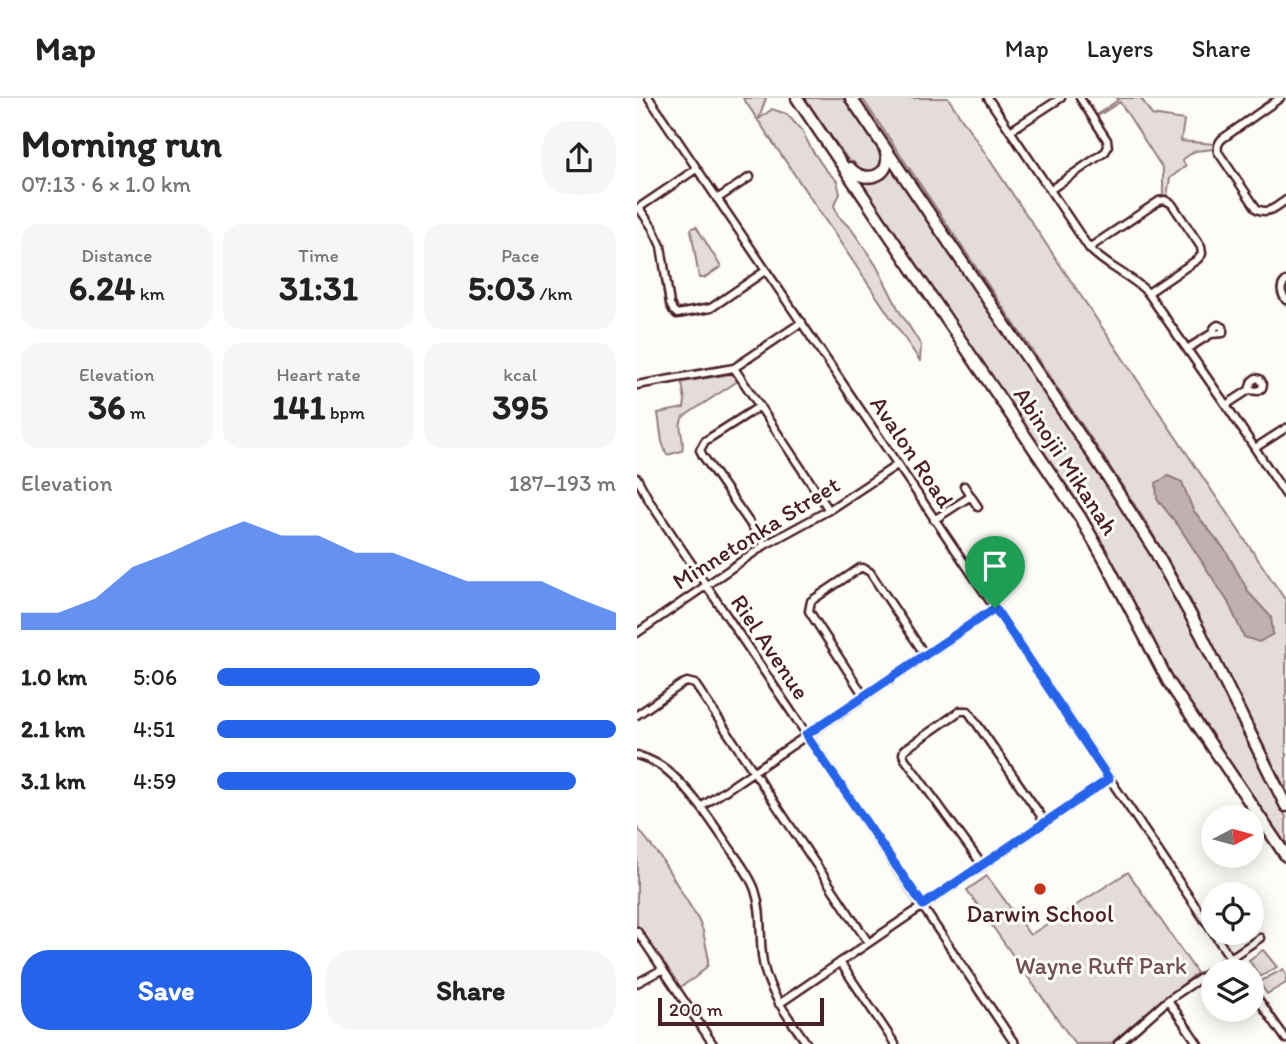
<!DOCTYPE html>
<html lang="en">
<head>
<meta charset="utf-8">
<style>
	body { margin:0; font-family:Itim,sans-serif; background:#f6f6f6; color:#222; height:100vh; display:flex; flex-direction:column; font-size:26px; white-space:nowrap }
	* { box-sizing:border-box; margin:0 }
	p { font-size:23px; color:#767676 }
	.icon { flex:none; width:38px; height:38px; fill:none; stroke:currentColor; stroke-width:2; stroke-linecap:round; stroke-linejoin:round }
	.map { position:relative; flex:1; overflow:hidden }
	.sheet { display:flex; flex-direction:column; background:#fff; width:637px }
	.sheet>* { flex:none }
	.needle { width:46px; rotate:84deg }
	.buttons { position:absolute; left:564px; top:707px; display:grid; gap:14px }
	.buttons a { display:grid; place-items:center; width:63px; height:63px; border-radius:50%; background:#fff; box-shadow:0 4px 18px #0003; font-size:35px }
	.scale { position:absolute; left:21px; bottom:18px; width:166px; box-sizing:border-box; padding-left:7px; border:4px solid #4a1f2b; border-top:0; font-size:19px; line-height:24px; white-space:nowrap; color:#4a1f2b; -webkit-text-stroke:5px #fdfcf7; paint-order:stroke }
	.pin { position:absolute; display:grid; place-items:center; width:60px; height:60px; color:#fff; margin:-72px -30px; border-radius:50% 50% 50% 0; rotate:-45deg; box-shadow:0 0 7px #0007 }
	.pin .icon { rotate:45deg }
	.round { display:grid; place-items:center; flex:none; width:74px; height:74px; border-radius:28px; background:#f6f6f6 }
	.head { display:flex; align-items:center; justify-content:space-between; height:119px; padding:0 21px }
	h1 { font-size:38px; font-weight:800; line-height:52px }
	.metrics { display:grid; grid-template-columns:repeat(3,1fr); gap:10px; height:119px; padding:7px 21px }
	.metrics div { display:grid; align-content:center; border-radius:18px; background:#f6f6f6; text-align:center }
	.metrics b { font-size:35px; font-weight:800 }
	.metrics small { font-size:19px; font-weight:400 }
	.metrics p { font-size:19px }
	.chart { height:196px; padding:14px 21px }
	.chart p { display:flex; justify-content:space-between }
	.chart svg { width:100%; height:126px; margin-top:7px; fill:#2563eb; opacity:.7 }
	.button { display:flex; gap:14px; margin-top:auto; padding:14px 21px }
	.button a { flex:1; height:80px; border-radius:28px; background:#2563eb; color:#fff; font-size:28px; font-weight:800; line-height:80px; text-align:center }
	.button a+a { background:#f6f6f6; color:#222 }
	ul { padding:0 21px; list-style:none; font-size:23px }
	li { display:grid; grid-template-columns:112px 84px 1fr; align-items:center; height:52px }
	li i { height:18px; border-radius:9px; background:#2563eb }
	header { display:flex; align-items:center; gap:42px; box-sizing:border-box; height:98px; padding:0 35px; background:#fff; border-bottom:2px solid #e0e0e0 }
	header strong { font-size:33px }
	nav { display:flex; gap:38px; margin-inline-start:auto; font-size:24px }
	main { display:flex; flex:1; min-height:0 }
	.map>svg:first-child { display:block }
</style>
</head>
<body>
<header>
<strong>Map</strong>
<nav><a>Map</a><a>Layers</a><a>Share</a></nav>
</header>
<main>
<section class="sheet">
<div class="head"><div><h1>Morning run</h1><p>07:13 · 6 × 1.0 km</p></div><a class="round"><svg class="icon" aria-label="share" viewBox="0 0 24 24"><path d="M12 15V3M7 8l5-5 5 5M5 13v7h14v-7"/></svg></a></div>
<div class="metrics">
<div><p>Distance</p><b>6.24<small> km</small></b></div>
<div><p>Time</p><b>31:31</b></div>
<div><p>Pace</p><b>5:03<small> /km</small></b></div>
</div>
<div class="metrics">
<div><p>Elevation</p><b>36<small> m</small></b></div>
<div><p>Heart rate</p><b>141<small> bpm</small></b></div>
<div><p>kcal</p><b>395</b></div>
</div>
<div class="chart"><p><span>Elevation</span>187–193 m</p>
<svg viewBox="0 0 160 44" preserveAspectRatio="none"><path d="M0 44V38L10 38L20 33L30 22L40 17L50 11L60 6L70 11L80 11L90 17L100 17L110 22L120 27L130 27L140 27L150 33L160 38V44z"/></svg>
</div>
<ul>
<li><b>1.0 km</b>5:06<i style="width:81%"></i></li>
<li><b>2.1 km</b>4:51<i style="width:100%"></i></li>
<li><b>3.1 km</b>4:59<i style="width:90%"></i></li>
</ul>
<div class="button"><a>Save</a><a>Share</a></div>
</section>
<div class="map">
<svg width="649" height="946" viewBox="0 0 649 946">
	<rect width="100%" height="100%" fill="#fdfcf7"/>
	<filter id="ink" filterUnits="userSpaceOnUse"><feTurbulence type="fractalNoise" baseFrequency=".0143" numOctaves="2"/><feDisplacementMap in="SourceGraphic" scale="14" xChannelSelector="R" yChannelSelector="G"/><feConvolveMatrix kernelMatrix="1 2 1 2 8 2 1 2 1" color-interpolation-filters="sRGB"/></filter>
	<g filter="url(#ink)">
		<path fill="#e3dcda" stroke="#967e82" stroke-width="2" d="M106,0H129L122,21L135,11L150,16L165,33L175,52L188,71L200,83L203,96L197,107L201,118L215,132L239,167L263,214L284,247L283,263Z
			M167,0H207C218,16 276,84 219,73Z
			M225,0H311L649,503V692L552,499L510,426L464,355Z
			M480,0H504L515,17L547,22L544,43L577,46V51L558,53L545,62L549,68L533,80L530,98H526V71L483,4L459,19L458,18L481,2Z
			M253,68L472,391L499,432L540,502L624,672L649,719V753L534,582L475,468L219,82L220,81C237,87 242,78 253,68Z
			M59,128L84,169L67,180H62L54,131Z
			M94,276L98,278L101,283L46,319C39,330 49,341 45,353L30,357L25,344L21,315L47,310L48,303L45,284Z
			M0,729L24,760L61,821L66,833L71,857V867C62,878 53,883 42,890L0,827Z
			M491,774L560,875L509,915L473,946H438L330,792L350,778L393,837Z
			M626,852L640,869L623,879L612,862Z
			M646,871L649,877V885L630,896L622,884Z"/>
		<path fill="#c0b1b1" stroke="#91777b" stroke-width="2" d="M531,378L545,384L556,412L589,453L612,495L634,519L636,536L622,544L607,539L591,504L541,427L520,401L519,385Z"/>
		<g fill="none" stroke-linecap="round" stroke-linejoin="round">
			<defs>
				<path id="minor" d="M12,0L341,485L602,873
					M351,0L452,150C469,169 493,176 511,195L589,307L649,397
					M643,0L585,41C581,45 580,48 581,54L620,111C632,117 640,108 649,102
					M373,33L424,0
					M413,92L468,54L471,49L470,42L443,0
					M80,101L113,79
					M2,110L15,129L24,148L33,206L36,212L40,216L74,210L128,173
					M0,111L59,71
					M452,150L522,103L528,102L535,106L564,149L565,156L561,161L511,195
					M649,183C642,189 644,195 649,202
					M550,251L574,236L586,235V229L581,227L578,229L574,236
					M97,270L192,412
					M0,287L97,270L165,224
					M589,307L612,292L621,293L625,290L626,286L623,281L619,280L615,283L612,292
					M123,308L68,343L63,352L66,358L128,447
					M618,350L649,330
					M0,380L13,404L378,946
					M327,388L341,409
					M297,422L334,398
					M341,485L374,463
					M0,535L128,447L192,412L260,367
					M227,598L172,513L174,503L223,470H226L233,474L288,557
					M0,617L45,586L50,584L58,586L231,844
					M0,657C12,661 24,666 33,675C56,695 73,721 90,746C100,761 112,775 118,792C128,821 119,853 131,882C140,906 156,925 170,946
					M64,709L358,510
					M346,768L268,661L266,656L267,652L323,613H331L409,725
					M0,833L76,946
					M203,864L258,946
					M0,885L26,871
					M614,891L649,941
					M531,902L561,946
					M142,906L472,681
					M481,946L531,902L623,840"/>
				<path id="primary" d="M160,0L443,419L470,466L531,583L649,758
					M214,0L469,376L518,453L564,536L649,708
					M213,70C228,87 256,78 249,54"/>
			</defs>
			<use href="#minor" stroke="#4a1f2b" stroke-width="11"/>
			<use href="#primary" stroke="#4a1f2b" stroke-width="15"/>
			<use href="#minor" stroke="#fdfcf7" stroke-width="6"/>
			<use href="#primary" stroke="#fdfcf7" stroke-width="10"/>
		</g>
	</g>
	<g fill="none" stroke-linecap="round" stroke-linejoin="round" filter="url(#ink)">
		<defs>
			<path id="route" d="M358,510L472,681L286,807L169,637Z"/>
		</defs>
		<use href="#route" stroke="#fff" stroke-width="14"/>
		<use href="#route" stroke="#2563eb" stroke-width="9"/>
	</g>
	<circle fill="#c8321e" stroke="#fdfcf7" stroke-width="2.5" cx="403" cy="791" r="7"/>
	<g text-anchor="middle" stroke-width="6" stroke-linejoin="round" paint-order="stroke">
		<g font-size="24" fill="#4a1f2b" stroke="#fdfcf7">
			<text transform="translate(275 354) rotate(56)" y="8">Avalon Road</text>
			<text transform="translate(429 363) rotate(57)" y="8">Abinojii Mikanah</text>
			<text transform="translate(119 435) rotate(-32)" y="8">Minnetonka Street</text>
			<text transform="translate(133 549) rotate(56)" y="8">Riel Avenue</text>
		</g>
		<g font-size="24" fill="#4a1f2b" stroke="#fdfcf7">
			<text x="403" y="824">Darwin School</text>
		</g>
		<g font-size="24" fill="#704e57" stroke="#fdfcf7">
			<text x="464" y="876">Wayne Ruff Park</text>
		</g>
	</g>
</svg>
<div class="buttons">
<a><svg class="needle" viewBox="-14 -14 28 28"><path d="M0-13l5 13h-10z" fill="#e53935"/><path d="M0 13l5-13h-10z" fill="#767676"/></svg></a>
<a><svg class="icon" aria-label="locate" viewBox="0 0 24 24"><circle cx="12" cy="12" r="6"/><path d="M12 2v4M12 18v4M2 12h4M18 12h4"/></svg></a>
<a><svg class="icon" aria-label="layers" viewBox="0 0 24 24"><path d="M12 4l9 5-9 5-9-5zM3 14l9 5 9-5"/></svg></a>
</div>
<div class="scale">200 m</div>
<div class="pin" style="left:358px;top:510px;background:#1e9e55"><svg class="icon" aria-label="arrive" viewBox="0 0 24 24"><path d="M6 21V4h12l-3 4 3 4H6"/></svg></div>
</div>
</main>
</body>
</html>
